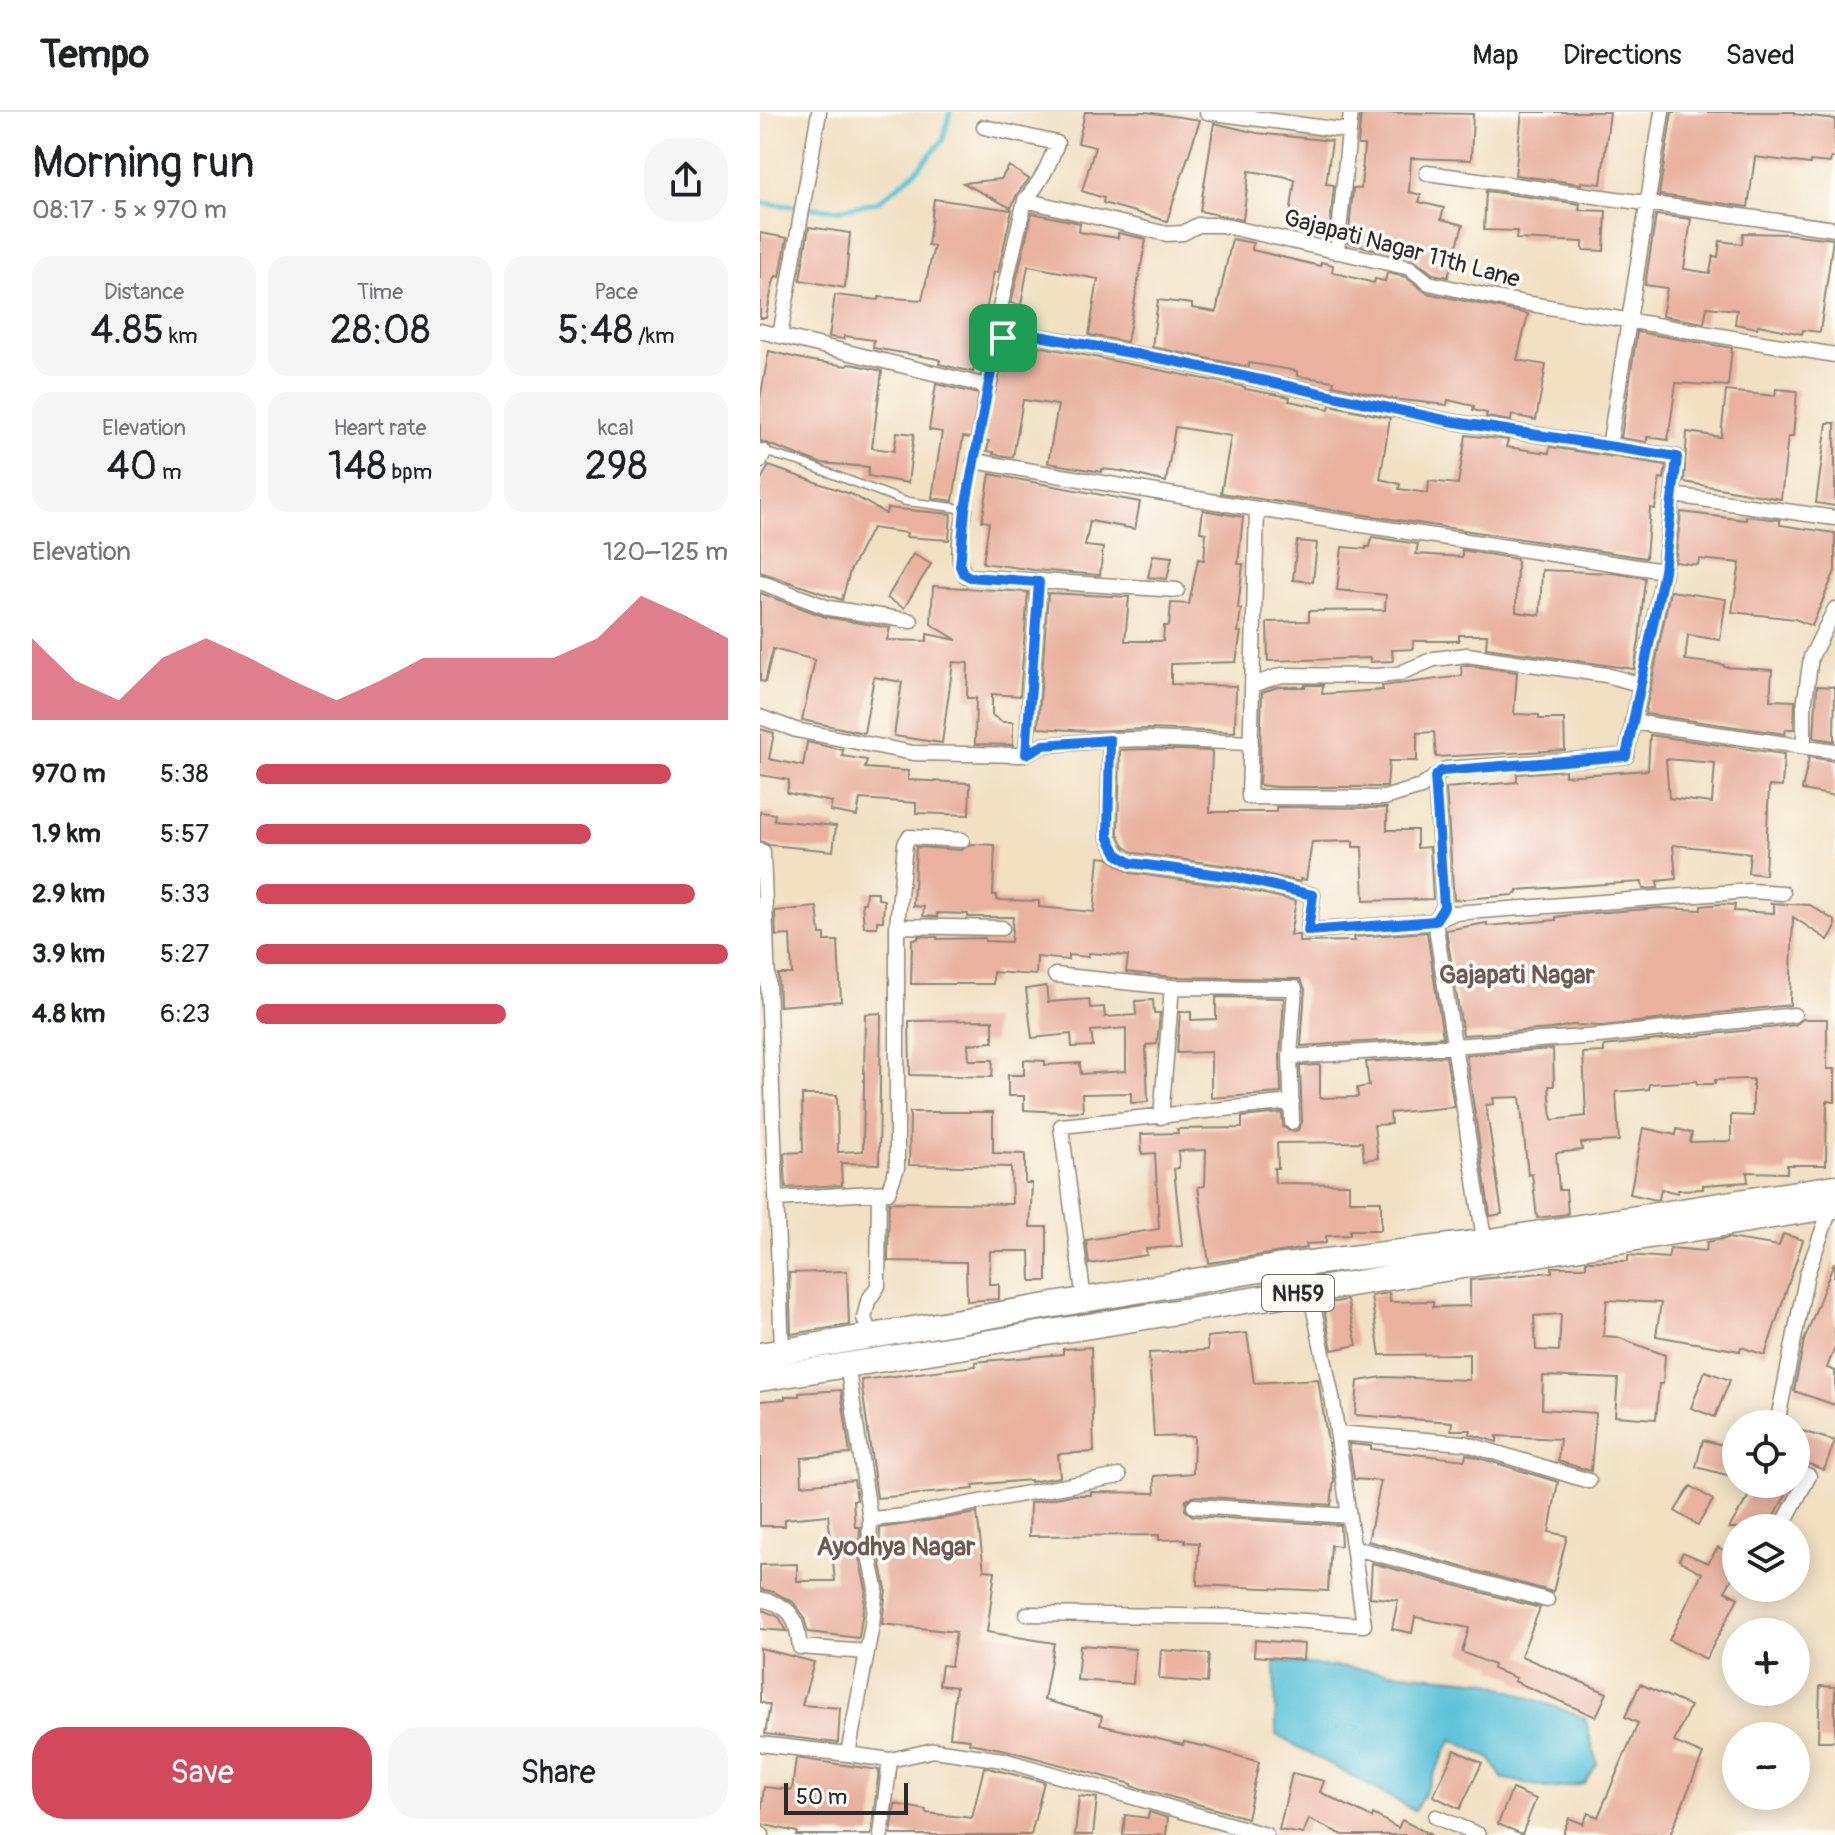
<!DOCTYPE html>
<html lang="en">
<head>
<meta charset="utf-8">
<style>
	body { margin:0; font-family:Pangolin,sans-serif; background:#f6f6f6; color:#202124; height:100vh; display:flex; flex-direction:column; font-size:30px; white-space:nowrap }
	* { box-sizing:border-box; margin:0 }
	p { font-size:26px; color:#757577 }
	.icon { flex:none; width:44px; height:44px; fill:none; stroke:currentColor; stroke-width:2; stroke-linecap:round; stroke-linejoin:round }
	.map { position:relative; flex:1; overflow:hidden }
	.details { display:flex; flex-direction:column; background:#fff; width:760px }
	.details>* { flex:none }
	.buttons { position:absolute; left:962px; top:1298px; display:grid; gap:16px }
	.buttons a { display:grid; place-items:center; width:88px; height:88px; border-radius:50%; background:#fff; box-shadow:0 4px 20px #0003; font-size:40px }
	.scale { position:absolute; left:24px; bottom:20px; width:124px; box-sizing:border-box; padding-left:8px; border:4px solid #2b2b2b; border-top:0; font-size:22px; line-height:28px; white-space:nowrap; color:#2b2b2b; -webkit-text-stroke:6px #fdfcf7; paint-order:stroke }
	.pin { position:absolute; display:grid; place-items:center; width:68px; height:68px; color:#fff; margin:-34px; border-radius:16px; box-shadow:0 4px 12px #0006 }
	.round { display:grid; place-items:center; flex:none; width:84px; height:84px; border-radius:32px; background:#f6f6f6 }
	.headline { display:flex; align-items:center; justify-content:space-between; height:136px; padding:0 32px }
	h1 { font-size:44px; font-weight:600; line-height:60px }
	.stats { display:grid; grid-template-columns:repeat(3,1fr); gap:12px; height:136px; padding:8px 32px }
	.stats div { display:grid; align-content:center; border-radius:20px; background:#f6f6f6; text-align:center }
	.stats b { font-size:40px; font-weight:600 }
	.stats small { font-size:22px; font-weight:400 }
	.stats p { font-size:22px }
	.chart { height:224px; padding:16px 32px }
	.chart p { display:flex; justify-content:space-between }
	.chart svg { width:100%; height:144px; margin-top:8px; fill:#d1495b; opacity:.7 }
	.button { display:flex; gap:16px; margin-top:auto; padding:16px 32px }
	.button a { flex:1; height:92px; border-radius:32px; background:#d1495b; color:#fff; font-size:32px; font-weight:600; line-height:92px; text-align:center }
	.button a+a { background:#f6f6f6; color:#202124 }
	ul { padding:0 32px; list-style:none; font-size:26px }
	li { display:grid; grid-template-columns:128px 96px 1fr; align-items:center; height:60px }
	li i { height:20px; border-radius:10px; background:#d1495b }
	header { display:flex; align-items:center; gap:48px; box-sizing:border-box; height:112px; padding:0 40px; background:#fff; border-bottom:2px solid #e0e0e0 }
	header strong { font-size:38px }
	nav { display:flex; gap:44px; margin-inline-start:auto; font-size:28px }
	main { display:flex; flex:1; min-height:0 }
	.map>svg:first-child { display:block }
</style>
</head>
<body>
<header>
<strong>Tempo</strong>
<nav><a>Map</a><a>Directions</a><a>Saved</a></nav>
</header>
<main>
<section class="details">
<div class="headline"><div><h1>Morning run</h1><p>08:17 · 5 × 970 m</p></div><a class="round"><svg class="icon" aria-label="share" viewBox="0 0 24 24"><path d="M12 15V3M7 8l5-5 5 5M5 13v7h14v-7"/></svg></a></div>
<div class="stats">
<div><p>Distance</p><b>4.85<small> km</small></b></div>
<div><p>Time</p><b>28:08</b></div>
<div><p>Pace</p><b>5:48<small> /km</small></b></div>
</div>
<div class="stats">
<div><p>Elevation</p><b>40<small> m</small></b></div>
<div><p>Heart rate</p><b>148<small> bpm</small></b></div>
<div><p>kcal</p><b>298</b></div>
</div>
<div class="chart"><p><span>Elevation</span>120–125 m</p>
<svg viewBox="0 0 160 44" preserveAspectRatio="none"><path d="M0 44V19L10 32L20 38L30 25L40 19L50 25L60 32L70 38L80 32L90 25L100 25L110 25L120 25L130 19L140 6L150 12L160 19V44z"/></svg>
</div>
<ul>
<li><b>970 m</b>5:38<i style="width:88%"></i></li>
<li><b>1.9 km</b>5:57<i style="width:71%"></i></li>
<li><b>2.9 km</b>5:33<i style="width:93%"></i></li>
<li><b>3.9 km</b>5:27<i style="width:100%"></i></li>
<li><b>4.8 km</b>6:23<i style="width:53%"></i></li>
</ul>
<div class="button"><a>Save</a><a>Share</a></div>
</section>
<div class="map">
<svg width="1075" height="1723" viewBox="0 0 1075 1723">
	<rect width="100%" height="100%" fill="#fdfcf7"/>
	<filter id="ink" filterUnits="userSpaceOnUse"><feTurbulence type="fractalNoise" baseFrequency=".0125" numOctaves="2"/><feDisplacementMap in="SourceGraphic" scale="16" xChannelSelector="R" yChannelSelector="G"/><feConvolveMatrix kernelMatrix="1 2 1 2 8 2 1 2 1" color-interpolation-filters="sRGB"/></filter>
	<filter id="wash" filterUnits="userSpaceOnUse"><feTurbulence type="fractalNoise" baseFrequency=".006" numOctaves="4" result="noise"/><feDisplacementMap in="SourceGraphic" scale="32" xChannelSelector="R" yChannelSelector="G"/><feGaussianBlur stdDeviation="1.8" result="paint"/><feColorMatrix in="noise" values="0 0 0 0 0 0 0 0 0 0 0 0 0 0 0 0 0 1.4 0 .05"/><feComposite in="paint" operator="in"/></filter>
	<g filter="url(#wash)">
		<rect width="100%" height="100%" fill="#f1e0c2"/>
		<path fill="#5ac1d8" stroke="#427682" stroke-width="2" d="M515,1549L725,1569L825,1606L837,1652L824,1672L791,1677L742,1666L731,1647L692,1627L655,1699L516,1623Z"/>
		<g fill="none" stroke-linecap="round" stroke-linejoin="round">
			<path stroke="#5ac1d8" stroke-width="5" d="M0,91L77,98L118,90L156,59L183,28L190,0"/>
		</g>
		<g id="blocks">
			<path fill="#e9b19e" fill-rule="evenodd" d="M325,0H386L440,8L407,109L343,91L344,86L322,79L335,35L318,31Z
				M601,0L713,2L711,48L651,46L649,80L661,83L659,90L684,96L681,107L703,113L688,165L673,162L652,146L588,131L593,76L601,77L604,33H598Z
				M762,0H850L841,72L821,70V72L755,63Z
				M912,0H1034V2L1075,7V46H1071L1070,51L1050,49V52L995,45L988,95L899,83Z
				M454,11L497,21L572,29L566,72L574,73L569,124L528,118L535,68L523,64L489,59L483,108L440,99Z
				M249,54L269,67L257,82L251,96L203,71L241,67Z
				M726,79L820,92L819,98L846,99L844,139L823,138V130L756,127L757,119L724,118Z
				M174,87L252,98L238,160H234L213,260L179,252L180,248L173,246L113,236L114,228L84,224V227L69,225L75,183L119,188V185L162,188L174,134L168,133Z
				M272,101L320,111L319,120L358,126V121L386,127L367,230L329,223L338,167L268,154L261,193L251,191Z
				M896,103L931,107L924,157L950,161L953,144L958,145L960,129L982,132L983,121L1029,122L1073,127L1060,220L1043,218L1042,222L998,213L997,216L975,212L977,198L947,195L944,211L902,204L907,176L885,173Z
				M49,115L90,121L85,176L40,168Z
				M0,121L27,126L20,165L16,164L13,171L6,206H0Z
				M472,127L493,131L492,138L560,154L561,150L573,153L572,160L614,171L615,167L625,169L627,161L646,165L667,181L768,202L757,248L786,253L776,308L752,303L751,309L726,305L727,301L713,298L714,294L688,288L687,293L633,287L573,273L574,269L537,264V259L489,251V255L392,235L398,188L432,192V196L456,200Z
				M877,220L972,236L968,274L916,271L908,328L887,325V330L861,326Z
				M263,231L485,275V277L530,285L529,289L569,297L570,293L630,306L620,367L640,372L639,377L668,381L669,369L698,372L706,323L748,328L746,335L789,341L790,335L906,353L904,367L900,366L895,397L890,396L886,446L461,381L471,324L415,315L406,370L361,359L342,357V360L288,351L298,293L263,288L253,345L233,342L234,340L227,339L229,329L224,328L232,282L235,281L247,237L254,232L263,234Z
				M9,239L46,248L87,254L88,252L96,253L122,259L112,336L134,339L137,320L154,322L148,371L108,364L109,355L60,351L0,329V287Z
				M176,272L219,282L211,326L203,325L193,389L172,386L182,320L169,318Z
				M1016,277L1037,279L1033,325H1028L1021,387L924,370L927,320L961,325L966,279L1015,284Z
				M1067,311H1075V394L1056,391Z
				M9,354L93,383L126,402L127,396L191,402L189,428L146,425L147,421L112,416L90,459L82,488L0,460V369Z
				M230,362L380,390L375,417L330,409L325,434L343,436L340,463L274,458L223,451L229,410L222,409Z
				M443,398L483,405L478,452H483L478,496L481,497L478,520H481L476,550L411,552V572L476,574L475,620L388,617L329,619L278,616L288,481L369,485L365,529H403L404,514H409L411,491L429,492L438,447L444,448L446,421L440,420Z
				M921,400L986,408V404L1020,408V413L1075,421V459L1052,514L1035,507L972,500L980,451L939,447L938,453L915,450Z
				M612,425L658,432L656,442L702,445V438L757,447L756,500L780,503L782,458L852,461L885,466L879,529L874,557L726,536L727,523H699V529H653V537L632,538L633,549L610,550V546L508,549L507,510L549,509V499L625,498L626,483L577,478L582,435L606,437V435H610Z
				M537,429L557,431L553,470L533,468Z
				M153,442L171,452L144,496L127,486Z
				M393,443L412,445L407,467L388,465Z
				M173,474L268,480L260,584L232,582V603L242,610H253V633L215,632L216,586H207L208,551L193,550L182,631L134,624L142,570L114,565L104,621L42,608L55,548L13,537L5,570L0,569V481L66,505L130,516L127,528L167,529V522L197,528L171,512Z
				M910,479L966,487L960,528L928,523L925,548L964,553V555L1012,558L1010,588L1035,589L1034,617H1026L1025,622L885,602Z
				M707,553L757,560L754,602L779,603V607H804L805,638L676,645L674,620L657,621V649H629L627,675H516L499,673L502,580L518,575H545V573H563L562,582L623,578L622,574L702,564L701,554Z
				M1057,574L1075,575L1074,629L1054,626Z
				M0,617L14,621L9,647L43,654L47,630L83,638L82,644L107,648L105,656L148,659V668L210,671L209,703L156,701V691L100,687L97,704L70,699L72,690L27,681L29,668L0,663Z
				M890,623L1024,642L1022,675L1009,674L1005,763L988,761L990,741L913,733L916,767L897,769L898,776L883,777L882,770L846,772L757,778V781L753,783L694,788L686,676L757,670V662L805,658V664L888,658ZM906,647L955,651L952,691L909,686Z
				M388,637L452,639L450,700H516V695L627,696V718H657V736L670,735L673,787L604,789L602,735H593V729L552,730L546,768L540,767V770L476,755L375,741L365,735L358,722L360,638Z
				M1049,645L1075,649V684L1042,678Z
				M0,700L15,702L14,708L76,714L73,739L9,733L0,729Z
				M211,732L235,733L233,783H237L236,788L279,789V795L334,800L339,745L348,746L370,761L473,775L536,789L530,823H539V830L595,829L594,825L667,820L683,925L541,934L545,877L540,867L413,865L366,860L368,844L329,841L328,845L308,843V848L277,845L276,863L233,860V872H151L152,827H158V824L177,825V827L225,826V829L251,830L253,805H208V802L177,801V805L163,804L164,795L153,794L156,735L201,738Z
				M106,780H118V787L124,788L123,809H117V815H104L102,791H105Z
				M1010,791L1050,793L1075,809V817L1068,828L1033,805L1030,893L842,914L812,913L792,917L703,923L686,818L727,811V814L796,808V805L820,802L900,796L941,798V794L960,792L975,793L974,799L1014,801V793Z
				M57,795L60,822H65V829H78L81,889L19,894L18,862H32L30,823L16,824L15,799Z
				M286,874L288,890L329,887L330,896L344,895L345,905L376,903L375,889L393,888L394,901H400L397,932L386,933L388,990L371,991V981L322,982L323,999L303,1000L264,998V984H248V963H264V948L285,949V953L320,951L321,962L366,959V916L331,919L333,934L312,935L311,922L272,926L266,877Z
				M456,885L524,886L520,944L521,981L451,986V940L417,941L420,900H431V908L456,907Z
				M121,901L119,1052L81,1051L82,1073L26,1076L24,1041L43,1040L42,983H77L78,1040L103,1039L105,902Z
				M1043,907H1067V957H1075V990L1067,989L1066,1053H1027V1061L987,1060L988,1070L943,1073V1077L918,1078V1081L901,1077L899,1087L896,1088L870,1082L883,1016L916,1023L917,1017L932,1021L930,1030L971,1029V1003L993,1004V967L955,968V972H937V969L889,972V977L856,980L859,1029L821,1031L822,1038L796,1041L799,1078H806L808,1102L777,1106L772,1062L768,1063L760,985L733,986L734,992L726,993L742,1102L730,1104L706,943L793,937L794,974H789L792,1008L826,1004L823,941L844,940V934L1035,913Z
				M233,908V930L208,932L209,948H233L232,965L150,963L149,909Z
				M686,944L694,995L630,1001L631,1012L614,1013L618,1046L604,1048L602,1030L517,1031L518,1056H514L515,1071L589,1072V1089H621V1118H590V1123L566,1124V1131L546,1132L547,1136L449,1151L438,1075L445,1074L446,1038L418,1039L419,1056L414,1057L422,1134L386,1137L387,1143L329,1152L326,1128L399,1117L395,1041L382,1042L381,1022L418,1021L417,1017L482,1016V1005L522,1001L523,1015L533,1020L538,1018L542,1010L540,954L560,953V986L598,985L597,976L609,974L606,950Z
				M150,1000H233V1041L265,1042V1071H272L270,1115H287V1169H271L270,1139H230L229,1172H239V1187L207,1189L206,1150L128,1149L129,1090L252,1092L251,1055L149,1053Z
				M1023,1122L1043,1128L1005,1243L981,1235L980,1239L896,1224L901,1191L847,1188L843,1224L857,1225L905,1243L903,1272H899L896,1307L855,1304L858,1267L783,1264L782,1297L836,1301L831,1359L798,1349L800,1327L737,1324V1330L710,1322L711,1318H691L692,1310L595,1303L598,1269L623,1265L709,1268V1242L620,1243L611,1184L629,1181L630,1190L673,1189V1195L710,1194V1168L792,1160V1155H826V1149H868V1143L908,1146L910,1136L946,1139L947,1130L968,1126L1019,1134ZM801,1202L799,1239L776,1238L774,1204Z
				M1074,1150L1075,1235L1067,1256L1075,1259V1293L1034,1279L1044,1229Z
				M87,1159L89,1213L31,1222L29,1161Z
				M587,1188L597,1233L572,1238L563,1192Z
				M487,1221L494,1271L558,1267L574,1368L571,1393L435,1384L426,1388L425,1398L433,1404L580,1413L581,1434L571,1433L568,1479L437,1473L439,1431L425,1430V1427L399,1428V1423L269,1424L270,1391L311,1383H331V1380L395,1381L394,1364L433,1361L434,1324L394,1325L389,1241L448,1238L447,1225Z
				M331,1235L334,1340L298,1342L300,1365L270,1370V1368L213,1373L214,1377L117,1386L101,1268L216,1254L215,1250L303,1242V1237Z
				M945,1259L970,1268L955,1305L931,1296Z
				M81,1278L90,1342L41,1346L42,1373L94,1368L97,1388H93L95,1415H100L99,1445L106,1477L99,1526L48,1520L43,1503L33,1490L14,1480L0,1477V1453L37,1452V1469H75L68,1403L25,1407V1414H0V1289L25,1287V1284H39V1281Z
				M1036,1317L1075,1329L1064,1358L1041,1349L1044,1338L1036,1335Z
				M943,1328L976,1336L971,1364L936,1355Z
				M589,1332L611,1334V1337L705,1348L706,1342L798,1370L789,1420L807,1424L793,1480L608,1429L621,1369L594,1367Z
				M996,1372H1008L1026,1383L1007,1416H969Z
				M931,1374L953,1388L938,1413L915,1399Z
				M217,1401L224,1458L235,1459L227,1520L294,1531L284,1588L342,1604L340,1613L423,1633L424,1630L447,1635L499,1650L487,1706L372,1674V1672L246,1638L209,1631L210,1627L190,1625L196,1575L179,1573L182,1553L191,1554L196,1520L122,1512L126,1477L119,1442L120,1416Z
				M958,1435L976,1446V1460L965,1479L978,1486L946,1547L909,1528L942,1461L919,1448L923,1440L948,1451Z
				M612,1451L780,1496L761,1544L847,1581L836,1605L754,1569L756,1566L733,1557L734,1553L702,1540L709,1516L655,1505L652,1521L632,1517L638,1488L610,1485Z
				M0,1497L19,1505L27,1519L0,1517Z
				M495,1528L544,1532L543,1548L494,1544Z
				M320,1533L375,1537L373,1572L317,1568Z
				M0,1536L54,1550L42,1593L80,1596L78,1631L5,1622L10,1593L0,1590Z
				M401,1538L449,1542L447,1571L399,1567Z
				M880,1572L930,1594L914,1630L943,1642L910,1723H802L809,1706L823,1712L828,1701L838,1705L878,1611L865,1605Z
				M1060,1574L1075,1575V1629H1058Z
				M695,1638L722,1651L700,1697L673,1684Z
				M36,1646L119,1658L111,1723H36L37,1720L0,1712L4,1675L32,1678Z
				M224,1655L284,1670L271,1723H131L135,1692L166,1698V1701L212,1706Z
				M532,1661L564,1669L560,1680L612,1706L613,1702L638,1716L642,1708L671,1723H583L549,1707L543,1722L519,1718Z
				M752,1677L776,1687L762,1722L738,1712Z
				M319,1684L337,1686L333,1723H315Z
				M389,1700L408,1706L406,1723H363L365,1703L388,1706Z"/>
		</g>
	</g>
	<g filter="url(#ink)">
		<use href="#blocks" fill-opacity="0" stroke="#8e8676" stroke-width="2"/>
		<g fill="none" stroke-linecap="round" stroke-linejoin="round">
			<defs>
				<path id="service" d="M4,340L40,350L144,389L205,397L227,274"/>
				<path id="minor" d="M447,0L589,19
					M224,15L297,31C289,53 281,70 265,88
					M667,61L1075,117
					M577,140L591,0
					M0,219L227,274C232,251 232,219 263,221L409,248L689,309L917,345L904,459L866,644L686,657L661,675L624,686L489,685L497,397
					M20,224L59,0
					M243,226L239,212V200L265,88L407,122L423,121L438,113H461L650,156L669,171L741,187L1075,243
					M849,335L902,0
					M0,339L4,340L0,349
					M214,349L497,397L904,459
					M913,383L1075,406
					M205,397C203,416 193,449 206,464L417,478
					M0,470L69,496L151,509
					M492,573L522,563L618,564L638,562L674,547L707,543L846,563L879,572
					M0,605L36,618L153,641L262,643L284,633L350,628L388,627L491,631
					M872,610L1075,639
					M350,628L348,724L357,742L371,751L475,765L553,783L548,819L675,809L694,801L990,779L1023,781
					M1044,634V595L1051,545L1075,497
					M266,642L279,470
					M675,665L684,795L675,809L725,1134
					M0,739L3,740L22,1239
					M137,814L242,816
					M295,863L412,875L401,1005
					M412,875L535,876L530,945
					M532,1010L530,945L839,924L1034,903
					M17,1087L128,1080L137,1056V814L145,732L149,725L202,728
					M324,1188L301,1014L532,990
					M111,1224L104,1206L108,1189L118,1174L119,1082
					M87,1252L110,1407L109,1443L116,1476L112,1513L88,1642L130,1648L174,1638L243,1648L506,1723
					M1017,1312L1047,1162L1071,1095
					M577,1321L704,1331L829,1369
					M434,1394L589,1404
					M110,1407L145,1404L359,1364
					M1021,1416L1049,1364L1036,1358
					M595,1436L787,1488
					M0,1487C32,1494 36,1504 40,1535L107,1540
					M267,1502L488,1505L604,1513L573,1290L550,1179
					M0,1632L88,1642
					M676,1705L719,1723
					M0,1722L2,1723
					M121,1723L130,1648"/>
				<path id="trunk" d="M0,1243L517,1155L724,1130L1075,1075
					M0,1267L1075,1094"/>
			</defs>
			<use href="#service" stroke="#8e8676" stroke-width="10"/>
			<use href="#minor" stroke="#8e8676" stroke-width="17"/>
			<use href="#trunk" stroke="#8e8676" stroke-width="27"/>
			<use href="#service" stroke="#fff" stroke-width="7"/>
			<use href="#minor" stroke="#fff" stroke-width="14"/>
			<use href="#trunk" stroke="#fff" stroke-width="24"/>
		</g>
	</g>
	<g fill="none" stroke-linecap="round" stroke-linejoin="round" filter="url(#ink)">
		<defs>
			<path id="route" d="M263,221L409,248L689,309L917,345L904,459L866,644L681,659L675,665L684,795L675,809L548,819L553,783L475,765L371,751L357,742L348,724L350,628L284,633L266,642L279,470L210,465L203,461L200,454L205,397L235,239C240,226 249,221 263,221Z"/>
		</defs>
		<use href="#route" stroke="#fff" stroke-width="16"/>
		<use href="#route" stroke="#1a73e8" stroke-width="10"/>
	</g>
	<g text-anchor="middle" stroke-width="7" stroke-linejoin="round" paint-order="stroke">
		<rect fill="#fdfcf7" stroke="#6a6a68" stroke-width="2" x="502" y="1163" width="72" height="36" rx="6"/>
		<g font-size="22" font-weight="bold" fill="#2b2b2b">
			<text x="538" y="1189">NH59</text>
		</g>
		<g font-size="24" fill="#2b2b2b" stroke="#fdfcf7">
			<text transform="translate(642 136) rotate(15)" y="8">Gajapati Nagar 11th Lane</text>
		</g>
		<g font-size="26" font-weight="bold" fill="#6e5a53" stroke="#fdfcf7">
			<text x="757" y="871">Gajapati Nagar</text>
			<text x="136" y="1443">Ayodhya Nagar</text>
		</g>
	</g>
</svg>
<div class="buttons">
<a><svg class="icon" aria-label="locate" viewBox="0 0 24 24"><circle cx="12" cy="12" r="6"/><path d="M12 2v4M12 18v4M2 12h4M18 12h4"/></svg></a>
<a><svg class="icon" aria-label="layers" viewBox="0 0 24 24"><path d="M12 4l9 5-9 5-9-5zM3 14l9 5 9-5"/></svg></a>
<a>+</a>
<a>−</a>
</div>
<div class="scale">50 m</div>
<div class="pin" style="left:243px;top:226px;background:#1e9e55"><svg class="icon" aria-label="arrive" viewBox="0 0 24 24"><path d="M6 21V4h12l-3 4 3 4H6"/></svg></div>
</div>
</main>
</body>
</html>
